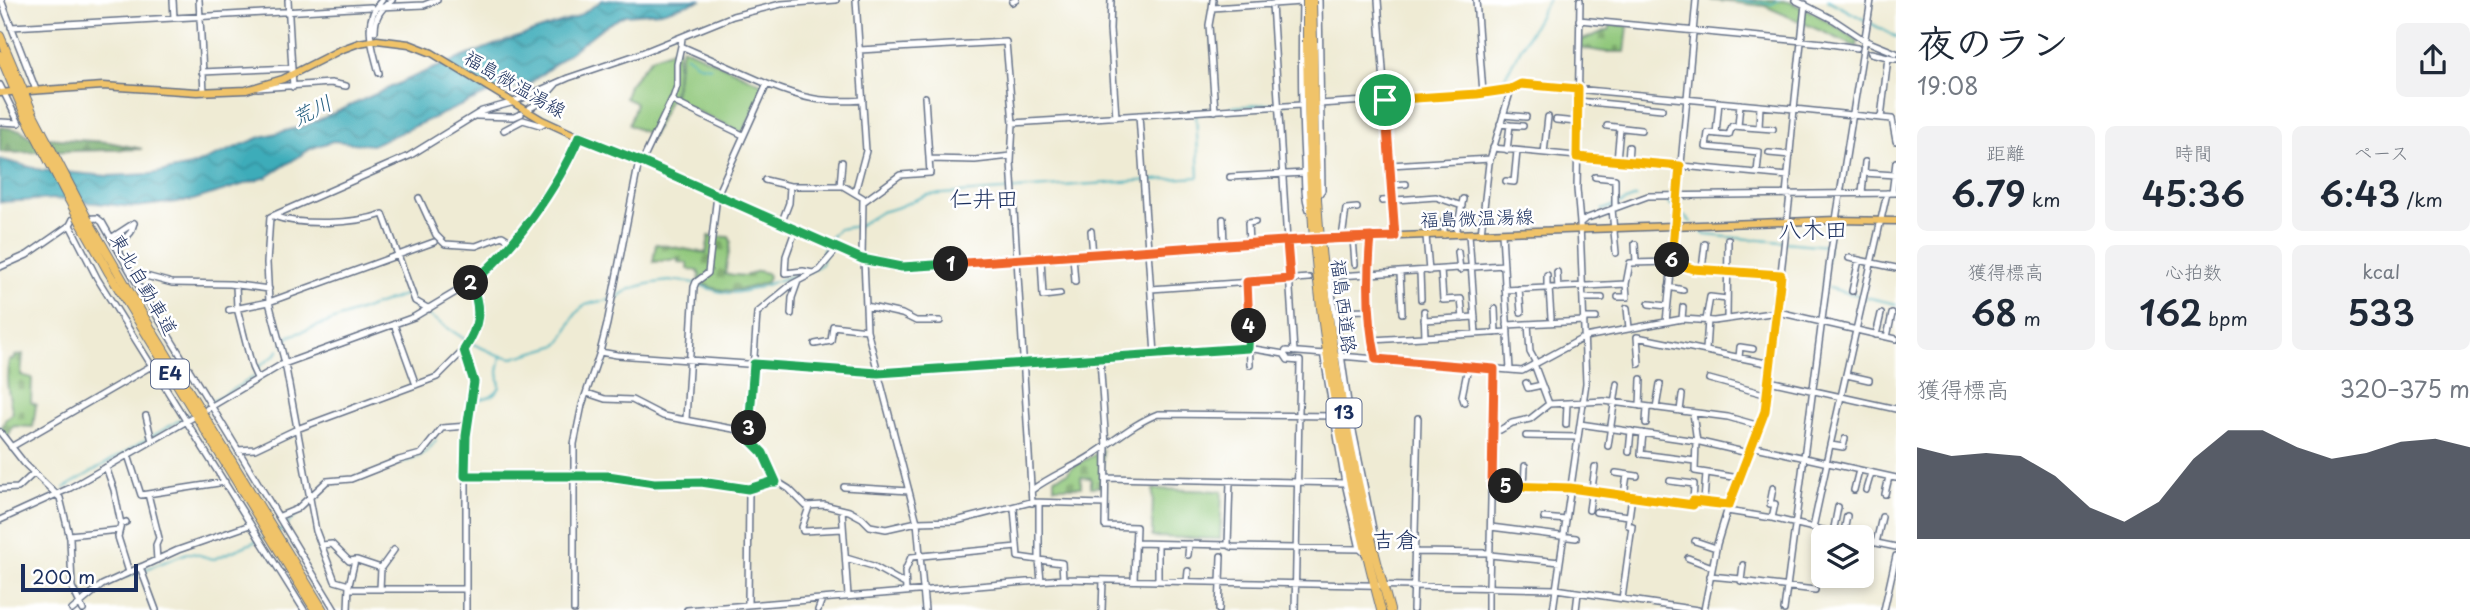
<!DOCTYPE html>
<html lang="ja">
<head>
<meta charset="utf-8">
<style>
	body { margin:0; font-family:"Playpen Sans","Klee One",sans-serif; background:#f2f2f3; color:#1f2937; height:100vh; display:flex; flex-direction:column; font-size:26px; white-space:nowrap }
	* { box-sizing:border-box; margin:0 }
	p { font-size:23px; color:#747a83 }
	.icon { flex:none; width:38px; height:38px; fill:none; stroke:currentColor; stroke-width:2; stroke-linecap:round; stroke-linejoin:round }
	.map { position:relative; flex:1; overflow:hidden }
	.details { display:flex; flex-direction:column; background:#fff; width:595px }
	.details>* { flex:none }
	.tools { position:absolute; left:1811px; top:525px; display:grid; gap:14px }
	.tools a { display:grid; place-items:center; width:63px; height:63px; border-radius:10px; background:#fff; box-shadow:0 4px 10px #0003; font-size:35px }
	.scale { position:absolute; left:21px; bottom:18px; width:117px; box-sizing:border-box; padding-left:7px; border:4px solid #1b2f5e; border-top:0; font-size:19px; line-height:24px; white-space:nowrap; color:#1b2f5e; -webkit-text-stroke:5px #fff; paint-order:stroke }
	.pin { position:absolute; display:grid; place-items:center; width:60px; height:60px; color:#fff; margin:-30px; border:4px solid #fff; border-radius:50%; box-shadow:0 2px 7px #0007 }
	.km { position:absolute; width:35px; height:35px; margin:-18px; border-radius:50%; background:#222; color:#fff; font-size:19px; line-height:35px; text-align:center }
	.round { display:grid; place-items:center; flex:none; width:74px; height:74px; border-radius:10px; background:#f2f2f3 }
	.summary { display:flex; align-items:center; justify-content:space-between; height:119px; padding:0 21px }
	h1 { font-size:38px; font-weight:600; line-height:52px }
	.figures { display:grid; grid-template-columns:repeat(3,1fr); gap:10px; height:119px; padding:7px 21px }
	.figures div { display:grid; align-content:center; border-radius:10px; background:#f2f2f3; text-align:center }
	.figures b { font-size:35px; font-weight:600 }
	.figures small { font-size:19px; font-weight:400 }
	.figures p { font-size:19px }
	.chart { height:196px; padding:14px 21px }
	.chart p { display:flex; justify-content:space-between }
	.chart svg { width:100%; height:126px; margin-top:7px; fill:#111827; opacity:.7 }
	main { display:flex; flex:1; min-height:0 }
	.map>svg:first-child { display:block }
</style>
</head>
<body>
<main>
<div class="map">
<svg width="1896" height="610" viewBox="0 0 1896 610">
	<defs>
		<pattern id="forest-firs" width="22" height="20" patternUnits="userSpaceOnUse" patternTransform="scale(1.75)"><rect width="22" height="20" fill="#74ac6b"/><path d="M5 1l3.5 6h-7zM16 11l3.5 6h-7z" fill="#5e8c5b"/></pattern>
		<pattern id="cemetery-stones" width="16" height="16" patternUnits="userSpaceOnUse" patternTransform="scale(1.75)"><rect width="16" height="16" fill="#91c87b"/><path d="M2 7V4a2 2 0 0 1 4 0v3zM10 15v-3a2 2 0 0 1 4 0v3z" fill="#76a368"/></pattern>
		<pattern id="water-waves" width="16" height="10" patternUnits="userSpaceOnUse" patternTransform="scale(1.75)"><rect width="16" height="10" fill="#3cacb9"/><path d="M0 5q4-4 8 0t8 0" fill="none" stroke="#328c9a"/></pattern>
	</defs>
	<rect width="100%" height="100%" fill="#fff"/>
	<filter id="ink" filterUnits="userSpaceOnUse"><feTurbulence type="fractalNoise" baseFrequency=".0143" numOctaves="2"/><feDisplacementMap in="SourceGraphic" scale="14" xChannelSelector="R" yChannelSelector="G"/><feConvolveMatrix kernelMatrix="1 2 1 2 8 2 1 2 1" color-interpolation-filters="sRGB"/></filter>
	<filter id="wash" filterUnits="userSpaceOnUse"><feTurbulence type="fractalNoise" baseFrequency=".00686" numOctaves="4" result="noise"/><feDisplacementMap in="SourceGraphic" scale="28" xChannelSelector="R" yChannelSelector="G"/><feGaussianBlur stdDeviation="1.57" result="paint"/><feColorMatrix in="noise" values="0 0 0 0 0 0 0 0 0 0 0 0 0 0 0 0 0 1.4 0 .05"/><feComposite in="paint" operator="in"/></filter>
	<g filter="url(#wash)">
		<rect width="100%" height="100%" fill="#efebd4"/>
		<path fill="#91c87b" stroke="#567c6c" stroke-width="2" d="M1709,0H1785L1814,13L1858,41L1857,47L1765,6Z
			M682,47L765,85L743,133L673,100Z
			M678,48L676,86L652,136L629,125L636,103L625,98L629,85L651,58Z
			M1153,489L1222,491L1220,539L1152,537Z"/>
		<path fill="url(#forest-firs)" stroke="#486e64" stroke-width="2" d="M0,127L21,130L30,137L108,142L142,149L7,153L0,152Z"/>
		<path fill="url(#cemetery-stones)" stroke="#567c6c" stroke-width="2" d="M1610,24L1628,26L1625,52H1605L1581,48L1582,40L1610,29Z
			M709,236L729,237L731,241L725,274L745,276L758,271L767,273L769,277L767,282C740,292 724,295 698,282L700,276L698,271L688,269L687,263L678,262V259L653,262L656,244L706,253Z
			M23,354L21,375L32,378L31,402L36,405L33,427L13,426L7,439L1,429L5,420L13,413C8,393 5,380 9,360L15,359V356Z
			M1103,450L1102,487H1091V478L1081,477V487H1054V478L1068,473L1071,468Z"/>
		<path fill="url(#water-waves)" stroke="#2c6e8c" stroke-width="2" d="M603,0H702L661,12L625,15L603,27L529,84L487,94L372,145L333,141L312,148L267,177L193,200L135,207L54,199L0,202V159L41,170L108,176L151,174L191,166L261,137L305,126L420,74L494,45L575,18Z"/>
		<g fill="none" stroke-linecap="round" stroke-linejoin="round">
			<path stroke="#3cacb9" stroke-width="2" d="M1734,0L1772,4L1779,0
				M1828,0L1896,37
				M686,55L699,65L711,67
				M1498,89L1548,0
				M1432,94L1482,90
				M1231,107L1286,103
				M1663,198L1675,208
				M1619,204L1636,197
				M1602,210L1613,206
				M1679,212L1691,222
				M1698,228L1705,235L1828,246L1823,288
				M828,241L838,229L858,226L881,212L896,208L927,195L1199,177L1196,113
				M810,271L822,264L824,245
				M1829,288L1861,296
				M1866,297L1896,304
				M471,343L498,355L513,358L558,345C569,334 569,316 584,306C594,300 606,302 616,298C624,294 617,296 625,292C640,283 677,278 694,283C705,287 719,294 731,293C754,292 776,280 798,274
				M283,345L290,336L409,293L414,306L466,340
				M254,370L274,356L279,350
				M206,405L254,377
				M465,425L469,398C481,400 493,399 500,387L498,372L501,356
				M394,465C414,458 423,459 436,440
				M64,488L190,414
				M277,532L283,529L298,512
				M126,577L187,553C198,552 203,558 214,559L266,537"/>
		</g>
	</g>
	<g filter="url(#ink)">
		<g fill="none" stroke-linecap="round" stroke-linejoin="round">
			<defs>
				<path id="minor" d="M1,0L36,90
					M173,0L174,18
					M199,0L204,92
					M288,0L293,87
					M1111,0L1110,29L1116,117
					M1213,0L1212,8L1302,2
					M1302,0C1301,53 1301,107 1304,160C1305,176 1303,200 1311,214
					M1378,0L1395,237
					M1476,0L1483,93
					M1696,0L1672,262L1693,269L1781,275
					M1795,0L1834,20L1864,40L1896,53
					M1012,2L1016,0
					M1272,4L1294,352
					M379,7L424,5L437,0
					M1212,8L1209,25L1215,111
					M1579,20L1824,43L1857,48
					M11,27L371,7
					M375,31C375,16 381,9 392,0
					M682,38L681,46L767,84L717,195L708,273L696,282L694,287L686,419
					M681,46L677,64V86L672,101L743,135
					M859,50L1006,42L1013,123L1011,162L1032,503
					M1871,53L1896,59
					M202,72L292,68
					M379,73C373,48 361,21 382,0
					M767,84C804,99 822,103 863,100
					M0,85L19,123L0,122
					M258,88L331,83L346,86
					M1578,101L1662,109
					M1319,104L1477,94L1511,89L1521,84L1794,109L1805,4
					M530,108L539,103L556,84
					M1139,115L1155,355
					M1503,115L1526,117
					M476,116L514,117L521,114
					M1881,118L1892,119L1896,141
					M1556,120L1577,122
					M1013,123L1301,105
					M1500,124L1510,125L1507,150
					M1510,125L1523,126
					M1607,126L1641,130
					M1738,126L1740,104
					M1759,128L1773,129
					M504,130L523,120L540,125L546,122
					M1716,134L1719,102
					M1493,148L1788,176
					M1544,153L1548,117
					M1769,153L1790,155
					M929,159L975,160L1011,156
					M1617,160L1620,128
					M1628,161L1629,147
					M642,162L672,99
					M1390,165L1490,159
					M1757,173L1759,152L1706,147L1708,133L1729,135L1732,126L1759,128L1760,106
					M1864,173L1895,175
					M1230,177L1305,173
					M1595,177L1615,179V208
					M765,180L790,186H843L863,198L862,259
					M1506,181L1514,182L1517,151
					M1391,185L1406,184
					M840,186L842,162
					M855,192L866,151L856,0
					M1862,193L1865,162
					M1892,193L1896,162
					M1786,195L1794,109L1881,118L1888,57
					M1317,197L1322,190L1319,0
					M419,198L436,235L445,244L476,246L502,236L512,242
					M1382,201L1436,197L1462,206
					M863,202L900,175L930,173L925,97
					M1612,209L1616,253
					M273,216C301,226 355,224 383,214L415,301L429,309
					M1223,219L1224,245
					M1580,223L1585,219L1648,196L1896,193
					M781,224L789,203L790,186
					M70,225L73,219L97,218L102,222L135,280L142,275L172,283L230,284L269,289
					M795,231L786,256L785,273L803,271L813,273
					M1091,231L1093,255
					M1502,233L1510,370
					M1456,234L1463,199
					M1469,234L1476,334
					M1481,234L1489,163L1511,89
					M1444,235V221L1458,220
					M1426,236L1429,271
					M1371,237C1367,279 1370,318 1375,359
					M111,238L134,223
					M1342,238L1346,209L1357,208
					M1353,238L1355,264
					M1249,244L1248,223L1255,222
					M1635,244L1636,262
					M117,248L131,232L134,223
					M1458,252L1460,270
					M1073,256L1075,282
					M1041,258L1043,296L1060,294
					M1849,258L1896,268
					M864,260L867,330L917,522L925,610
					M0,267L27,255L70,225L97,278L304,610
					M1325,268L1330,279L1350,416L1374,534L1371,539
					M1702,269L1705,244
					M1441,270L1443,300L1461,299L1463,318
					M1420,272L1421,299
					M1557,272L1558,288
					M1400,273L1402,313
					M1547,275V288
					M1339,276L1504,265
					M135,280L335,610
					M1247,282L1250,365
					M236,285L237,308L252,367L257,378
					M1669,287L1683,290
					M1549,288L1551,318
					M1151,289L1309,278
					M1519,289L1521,312
					M1505,290L1626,284L1630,263L1672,262L1666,322
					M1852,291L1859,260
					M1618,297H1627L1626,284
					M1583,298H1602
					M1649,304L1667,306
					M866,306L902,314L916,321H940
					M1627,308L1629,328
					M1495,309L1496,333
					M229,310L269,302L434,242
					M1334,311L1369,310
					M1424,311L1425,337
					M791,314L792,298L798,281
					M1584,318H1596
					M1682,319L1683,307
					M1727,319L1728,239
					M1424,320L1475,317
					M1706,320L1710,297L1727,299
					M394,324L416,385
					M1528,324L1530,352L1536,363
					M1507,325L1584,321
					M1876,335L1881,314
					M1637,337L1771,364
					M1637,337L1639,364
					M1887,337L1892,314
					M1372,340L1508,332
					M815,344L831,341L833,326L867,330
					M464,350L474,382L466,436V610
					M1706,350L1708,320
					M600,352L617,355L878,373L1100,359
					M1323,352L1345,483L1360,549L1367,555
					M1284,354L1288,360L1300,361L1295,610
					M1340,356L1522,371L1585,337L1682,319L1714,321L1778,312L1896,339
					M1739,358L1740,347L1753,349
					M1534,364L1549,404
					M1847,375L1869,380
					M1709,379L1768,395
					M1769,381L1896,409
					M1526,383L1528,388L1542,385
					M587,393L605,399L632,400L663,416L739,430L763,453L776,482
					M1464,402L1462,396L1468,367
					M1640,406L1641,379
					M1656,408L1660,384
					M207,409L281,365L414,317L471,283L498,261L524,226L561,175L579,137
					M1680,411L1682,395
					M1693,413L1697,442
					M146,416L152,441
					M1646,423L1647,407
					M1580,424L1696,441L1748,453
					M1566,425L1567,404
					M1493,429L1500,430L1512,423L1530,419L1549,404L1604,401L1728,417L1760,426
					M0,432L25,464L60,498L70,538L72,587L83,610
					M743,433L749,429L757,313L792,284L819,270L837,249
					M1643,433L1641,454L1695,461
					M1526,436L1578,437
					M1696,441L1695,471L1739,478
					M1831,445L1843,447L1845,439
					M1608,446L1617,384
					M1751,446L1896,478
					M11,447L153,365
					M238,450L255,449L297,429L437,377L464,350L474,333L479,308L471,283
					M1629,452L1631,431
					M128,455L141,495L225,482
					M1826,463L1887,193
					M106,467L114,490L121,524
					M1616,473L1637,476
					M465,476H608L654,483L701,482L749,489L771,482L781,484L789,489L806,506L824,505L849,511L862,518L870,526L886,529L917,522L956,521L1031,502L1105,504
					M1106,478L1345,483
					M1491,486L1570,488
					M844,487L909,491
					M1524,487L1525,466
					M0,489L18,488L34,473
					M1570,489L1693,505L1694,484L1670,481
					M1032,490C1049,477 1070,469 1089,457C1112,443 1132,424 1158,414L1338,416
					M1854,490L1859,470
					M1866,490L1871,473
					M148,494L159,538L156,545L157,560
					M1885,494L1889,477
					M1624,495L1627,475
					M1693,501L1729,505
					M1704,502L1706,473
					M1039,503V560L1062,563L1063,579
					M809,507L802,527L803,531L843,529
					M1014,508L1018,557L1039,560L1041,581
					M842,510L848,596
					M1589,510L1595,467
					M1727,511L1772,518L1851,537
					M1596,512L1629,516
					M280,516L297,509L327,481L351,479L399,460L421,454L442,428L468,426
					M1544,518L1566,520
					M1772,518L1775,504H1770L1773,488
					M0,520L70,488L192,418
					M126,522L121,524L118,537L129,572
					M1491,527L1576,538
					M1813,528L1827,463
					M1833,533L1838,507
					M69,535L119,530
					M1843,537L1847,516
					M1862,540L1896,547
					M1695,541L1716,548
					M1135,543L1228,545L1230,481
					M1876,543L1882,517
					M321,545L332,544L349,561L357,560L381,568
					M1228,545L1232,547L1360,549
					M1414,552L1490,553
					M1188,555L1189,544
					M1490,555L1560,562
					M846,558L873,566L905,584
					M1688,558L1712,567
					M1743,565L1741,581L1815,590
					M140,567L156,610
					M1710,576L1741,579
					M1134,580L1136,527L1105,526L1106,446L1100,359L1248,348L1284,354L1286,351L1324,354
					M1158,581V544
					M1187,581L1188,571
					M349,585L355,560
					M1489,587L1494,369
					M349,589H466
					M380,589L381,568L394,550
					M906,591L905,571L911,557L1017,547
					M1622,599L1632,526L1628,525L1632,496
					M748,605L749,489
					M72,610L102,585L178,550L250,525
					M348,610L349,585L335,581L316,531L285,363L269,302L267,263L270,217L409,156L482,111L511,103L568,78L639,54L733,16L781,4L836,0
					M574,610V444L582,405L600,352L607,324L639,161
					M687,610L1063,579L1556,589L1698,610
					M818,610L822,599
					M1102,610L1103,580
					M1219,610L1221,556
					M1413,610L1418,418
					M1488,610V587
					M1553,610L1586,383L1580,223L1577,189L1580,0
					M1576,610L1578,593
					M1704,610L1717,544L1727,511L1765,411L1790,195
					M1784,610L1831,251L1871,0
					M1884,610L1896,556"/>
				<path id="major" d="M29,91L103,86L197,92L246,90L283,79L340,50L359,43L377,40L409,44L432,53L542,120L579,137L642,162L862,259L902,267L1320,239L1836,220L1896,221
					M0,93L11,92"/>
				<path id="highway" d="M0,36L33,114
					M1307,42C1308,108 1309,173 1314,239C1324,363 1349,489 1381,610
					M1313,42C1314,108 1314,174 1320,239C1331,365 1356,489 1390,610
					M0,55L26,117
					M88,220L154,334L323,610
					M81,223L109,273L315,610"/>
			</defs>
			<use href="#minor" stroke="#657187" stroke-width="8"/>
			<use href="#major" stroke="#657187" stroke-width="9"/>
			<use href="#highway" stroke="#657187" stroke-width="10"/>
			<use href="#minor" stroke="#fff" stroke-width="5"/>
			<use href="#major" stroke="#f0c369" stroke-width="6"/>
			<use href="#highway" stroke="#f0c369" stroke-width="8"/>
			<defs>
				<path id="highway-bridge" d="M1307,0V42
					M1312,0L1313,42
					M33,114L88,220
					M26,117L81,223"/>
			</defs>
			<use href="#highway-bridge" stroke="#657187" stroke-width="10" stroke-linecap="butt"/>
			<use href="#highway-bridge" stroke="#f0c369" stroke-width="8"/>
		</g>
	</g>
	<g fill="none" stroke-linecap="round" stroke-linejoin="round" filter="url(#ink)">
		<defs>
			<path id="split-1" d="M951,264L1314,239L1395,237L1385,100"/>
			<path id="split-2" d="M471,283C512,253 559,184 579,137L642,162L862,259L902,267L951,264"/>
			<path id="split-3" d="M471,283C482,310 480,325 464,350L474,382L466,436L465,476H608L654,483L701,482L748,489L771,482H776L763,453L743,433L749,428"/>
			<path id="split-4" d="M749,428L754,364L878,373L1248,348L1249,326"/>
			<path id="split-5" d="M1249,326L1247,282L1290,279L1287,241L1371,237C1367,278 1367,318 1376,359L1494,369L1492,486H1506"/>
			<path id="split-6" d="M1506,486L1570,488L1693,505V501L1729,505L1765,411L1781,275L1693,269L1672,262V260"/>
			<path id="split-7" d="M1385,100L1477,94L1511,89L1521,84L1578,89L1577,157L1680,166L1672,260"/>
		</defs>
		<use href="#split-1" stroke="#fff" stroke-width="14"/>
		<use href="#split-2" stroke="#fff" stroke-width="14"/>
		<use href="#split-3" stroke="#fff" stroke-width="14"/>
		<use href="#split-4" stroke="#fff" stroke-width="14"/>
		<use href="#split-5" stroke="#fff" stroke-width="14"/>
		<use href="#split-6" stroke="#fff" stroke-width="14"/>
		<use href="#split-7" stroke="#fff" stroke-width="14"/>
		<use href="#split-1" stroke="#f0652b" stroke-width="9"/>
		<use href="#split-2" stroke="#22a559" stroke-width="9"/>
		<use href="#split-3" stroke="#22a559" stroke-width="9"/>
		<use href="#split-4" stroke="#22a559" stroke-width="9"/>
		<use href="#split-5" stroke="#f0652b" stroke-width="9"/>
		<use href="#split-6" stroke="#f5b400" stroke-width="9"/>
		<use href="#split-7" stroke="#f5b400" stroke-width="9"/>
	</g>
	<g text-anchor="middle" stroke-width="5" stroke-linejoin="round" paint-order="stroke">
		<g fill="#fff" stroke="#5f6d8e" stroke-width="2">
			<rect x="151" y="359.5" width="38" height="29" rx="5"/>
			<rect x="1326.5" y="398.5" width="35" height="29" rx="5"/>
		</g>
		<g font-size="18" font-weight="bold" fill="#1b2f5e">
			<text x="170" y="380">E4</text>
			<text x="1344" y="419">13</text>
		</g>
		<g font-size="19" fill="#1b2f5e" stroke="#fff">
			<text transform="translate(515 84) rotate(30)" y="7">福島微温湯線</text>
			<text transform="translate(1477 218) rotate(-2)" y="7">福島微温湯線</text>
			<text transform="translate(144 284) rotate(60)" y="7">東北自動車道</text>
			<text transform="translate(1344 306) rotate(83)" y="7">福島西道路</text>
		</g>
		<g font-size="21" font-style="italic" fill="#286182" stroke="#fff">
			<text transform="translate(312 111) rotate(-26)" y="7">荒川</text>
		</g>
		<g font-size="23" fill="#1b2f5e" stroke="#fff">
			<text x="984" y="207">仁井田</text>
			<text x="1813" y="238">八木田</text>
			<text x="1395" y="548">吉倉</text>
		</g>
	</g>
</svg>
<div class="tools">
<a><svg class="icon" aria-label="layers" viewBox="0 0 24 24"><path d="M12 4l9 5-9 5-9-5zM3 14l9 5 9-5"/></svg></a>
</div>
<div class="scale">200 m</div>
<div class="pin" style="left:1385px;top:100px;background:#1e9e55"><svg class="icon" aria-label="arrive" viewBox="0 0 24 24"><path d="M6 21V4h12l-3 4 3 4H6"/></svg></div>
<b class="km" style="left:951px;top:264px">1</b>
<b class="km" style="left:471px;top:283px">2</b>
<b class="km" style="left:749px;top:428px">3</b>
<b class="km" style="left:1249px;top:326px">4</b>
<b class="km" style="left:1506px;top:486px">5</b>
<b class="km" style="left:1672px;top:260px">6</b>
</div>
<section class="details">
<div class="summary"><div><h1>夜のラン</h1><p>19:08</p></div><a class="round"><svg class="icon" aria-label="share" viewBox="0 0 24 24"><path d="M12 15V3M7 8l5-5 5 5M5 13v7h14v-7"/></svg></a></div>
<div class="figures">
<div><p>距離</p><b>6.79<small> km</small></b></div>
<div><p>時間</p><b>45:36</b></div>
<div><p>ペース</p><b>6:43<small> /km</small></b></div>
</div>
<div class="figures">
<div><p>獲得標高</p><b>68<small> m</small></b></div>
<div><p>心拍数</p><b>162<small> bpm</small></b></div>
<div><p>kcal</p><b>533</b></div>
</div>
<div class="chart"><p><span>獲得標高</span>320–375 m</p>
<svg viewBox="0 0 160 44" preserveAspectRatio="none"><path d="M0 44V12L10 15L20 14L30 15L40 22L50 33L60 38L70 31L80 16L90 6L100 6L110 12L120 16L130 14L140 10L150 9L160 12V44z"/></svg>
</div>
</section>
</main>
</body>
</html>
